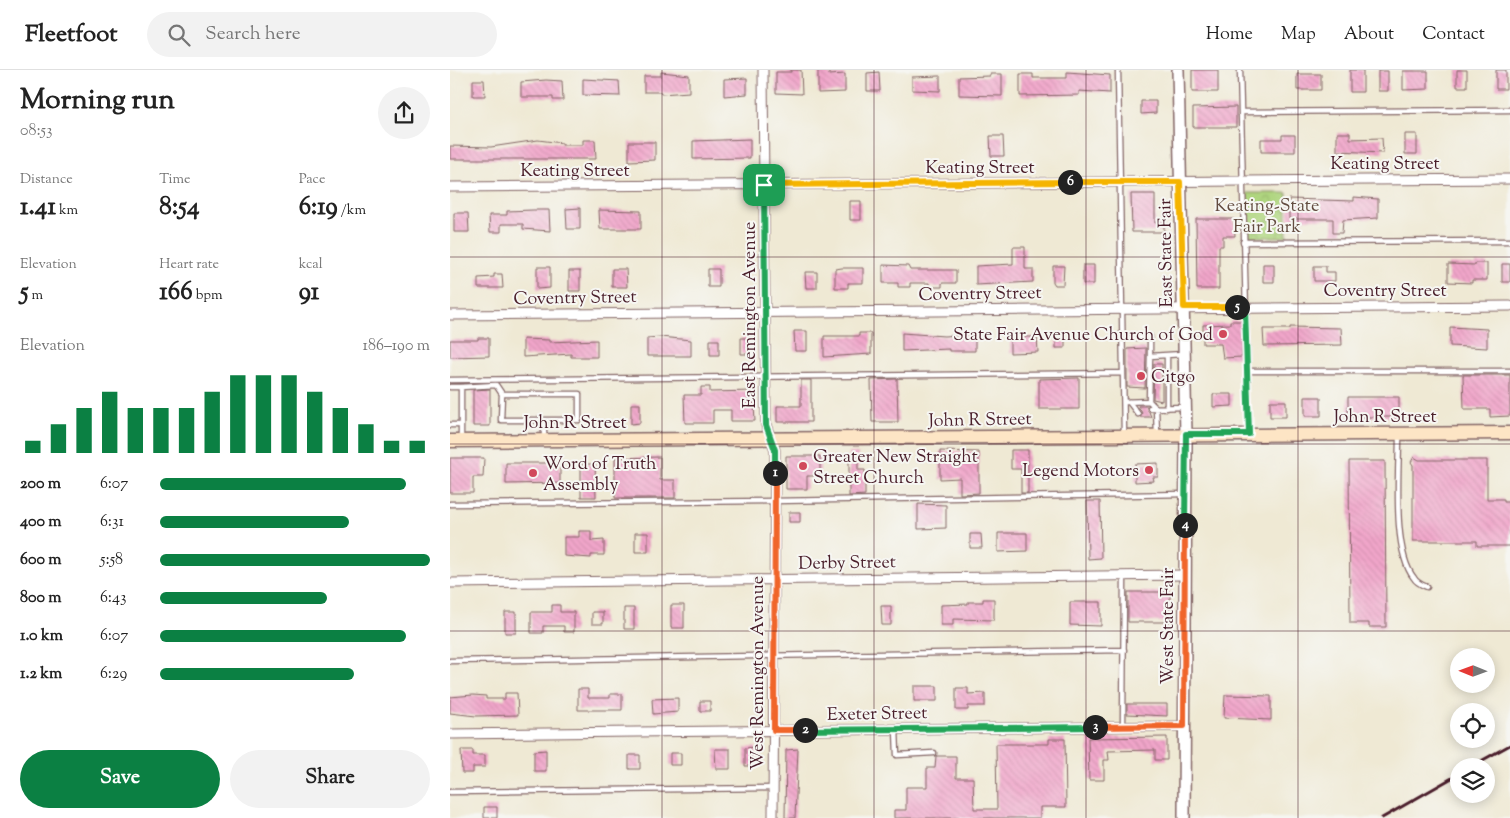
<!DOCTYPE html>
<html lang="en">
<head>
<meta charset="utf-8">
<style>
	body { margin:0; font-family:"Sorts Mill Goudy",serif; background:#f2f2f2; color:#222; height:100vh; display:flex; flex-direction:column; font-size:19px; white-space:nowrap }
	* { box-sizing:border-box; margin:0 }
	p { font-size:16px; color:#767676 }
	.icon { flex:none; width:28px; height:28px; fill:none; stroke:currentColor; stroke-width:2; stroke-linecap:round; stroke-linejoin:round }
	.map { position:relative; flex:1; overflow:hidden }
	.panel { display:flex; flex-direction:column; background:#fff; width:450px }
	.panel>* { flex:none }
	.needle { width:32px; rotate:271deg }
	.fabs { position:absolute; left:1000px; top:578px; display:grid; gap:10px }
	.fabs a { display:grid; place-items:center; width:45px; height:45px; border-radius:50%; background:#fff; box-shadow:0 2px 12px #0003; font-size:25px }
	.pin { position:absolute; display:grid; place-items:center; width:42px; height:42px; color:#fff; margin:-21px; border-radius:10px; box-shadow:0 2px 8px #0006 }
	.km { position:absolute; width:25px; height:25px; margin:-12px; border-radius:50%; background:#222; color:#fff; font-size:14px; line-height:25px; text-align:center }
	.round { display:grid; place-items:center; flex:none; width:52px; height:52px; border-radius:26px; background:#f2f2f2 }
	.headline { display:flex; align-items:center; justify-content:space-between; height:85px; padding:0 20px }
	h1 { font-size:28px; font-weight:700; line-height:38px }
	.figures { display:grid; grid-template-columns:repeat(3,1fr); gap:8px; height:85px; padding:5px 20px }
	.figures div { display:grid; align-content:center }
	.figures b { font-size:25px; font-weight:700 }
	.figures small { font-size:14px; font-weight:400 }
	.figures p { font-size:14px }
	.chart { height:140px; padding:10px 20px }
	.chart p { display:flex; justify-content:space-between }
	.chart svg { width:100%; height:90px; margin-top:5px; stroke:#0b8043; stroke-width:6 }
	.action { display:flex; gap:10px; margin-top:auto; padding:10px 20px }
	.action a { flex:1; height:58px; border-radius:30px; background:#0b8043; color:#fff; font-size:20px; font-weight:700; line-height:58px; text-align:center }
	.action a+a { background:#f2f2f2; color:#222 }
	ul { padding:0 20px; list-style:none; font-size:16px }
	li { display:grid; grid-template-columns:80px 60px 1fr; align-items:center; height:38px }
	li i { height:12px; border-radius:6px; background:#0b8043 }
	header { display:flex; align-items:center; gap:30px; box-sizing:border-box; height:70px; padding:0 25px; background:#fff; border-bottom:1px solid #e0e0e0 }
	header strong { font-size:24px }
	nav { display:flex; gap:28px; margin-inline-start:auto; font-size:18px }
	.search { width:350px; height:45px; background:#f2f2f2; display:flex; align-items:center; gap:12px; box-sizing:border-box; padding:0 18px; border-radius:28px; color:#767676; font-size:19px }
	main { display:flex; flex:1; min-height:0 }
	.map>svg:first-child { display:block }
</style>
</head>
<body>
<header>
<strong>Fleetfoot</strong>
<div class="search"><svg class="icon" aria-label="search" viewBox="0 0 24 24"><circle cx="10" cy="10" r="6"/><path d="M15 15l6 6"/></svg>Search here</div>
<nav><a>Home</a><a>Map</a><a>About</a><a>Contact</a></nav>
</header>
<main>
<section class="panel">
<div class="headline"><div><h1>Morning run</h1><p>08:53</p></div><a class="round"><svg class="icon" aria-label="share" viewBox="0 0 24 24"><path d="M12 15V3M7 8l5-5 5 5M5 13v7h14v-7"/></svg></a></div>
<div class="figures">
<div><p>Distance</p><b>1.41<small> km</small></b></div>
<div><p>Time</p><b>8:54</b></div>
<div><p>Pace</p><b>6:19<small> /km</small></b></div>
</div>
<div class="figures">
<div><p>Elevation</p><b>5<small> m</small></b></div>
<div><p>Heart rate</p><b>166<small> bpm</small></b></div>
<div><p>kcal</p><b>91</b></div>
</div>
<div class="chart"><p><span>Elevation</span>186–190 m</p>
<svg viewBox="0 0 160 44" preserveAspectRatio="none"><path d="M5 44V38M15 44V30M25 44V22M35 44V14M45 44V22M55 44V22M65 44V22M75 44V14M85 44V6M95 44V6M105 44V6M115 44V14M125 44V22M135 44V30M145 44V38M155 44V38"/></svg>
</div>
<ul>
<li><b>200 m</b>6:07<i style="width:91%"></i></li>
<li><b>400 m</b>6:31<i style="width:70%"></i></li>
<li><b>600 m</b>5:58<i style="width:100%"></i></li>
<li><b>800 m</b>6:43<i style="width:62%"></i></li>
<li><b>1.0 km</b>6:07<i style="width:91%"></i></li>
<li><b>1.2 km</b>6:29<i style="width:72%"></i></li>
</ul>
<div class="action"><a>Save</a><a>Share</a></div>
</section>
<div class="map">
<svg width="1060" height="748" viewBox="0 0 1060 748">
	<defs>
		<pattern id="park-crowns" width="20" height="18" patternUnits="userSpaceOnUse" patternTransform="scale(1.25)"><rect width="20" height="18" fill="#afd57f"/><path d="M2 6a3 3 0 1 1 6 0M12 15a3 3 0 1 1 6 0" fill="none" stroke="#98b66e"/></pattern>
		<pattern id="building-back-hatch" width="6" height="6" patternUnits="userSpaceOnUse" patternTransform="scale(1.25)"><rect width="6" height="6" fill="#f1a6ca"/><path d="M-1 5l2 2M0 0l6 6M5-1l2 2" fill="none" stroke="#d08eae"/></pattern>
	</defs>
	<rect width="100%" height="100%" fill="#f6f6f2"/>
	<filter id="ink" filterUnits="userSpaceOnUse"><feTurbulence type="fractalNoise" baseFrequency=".02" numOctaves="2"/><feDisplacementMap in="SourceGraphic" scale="10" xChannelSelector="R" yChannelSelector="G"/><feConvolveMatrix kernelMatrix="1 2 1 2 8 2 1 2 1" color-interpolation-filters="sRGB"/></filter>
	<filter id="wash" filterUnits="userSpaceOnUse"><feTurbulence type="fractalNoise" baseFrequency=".0096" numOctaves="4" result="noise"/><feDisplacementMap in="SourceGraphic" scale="20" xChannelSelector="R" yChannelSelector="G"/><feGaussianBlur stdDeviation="1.12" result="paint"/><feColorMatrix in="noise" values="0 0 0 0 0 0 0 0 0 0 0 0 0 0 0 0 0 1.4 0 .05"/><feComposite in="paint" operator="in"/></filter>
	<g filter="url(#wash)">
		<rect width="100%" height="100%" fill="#efe9d4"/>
		<path fill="url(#park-crowns)" stroke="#7c7a55" d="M797,123H837V167H798Z"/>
		<g id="blocks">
			<path fill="url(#building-back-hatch)" d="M341,0H351L352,24L326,23V2H341Z
				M368,0H379V5L395,4V22L368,23Z
				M742,0H768V22H742Z
				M900,0H913V22H900Z
				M1007,0H1017V17H1007Z
				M1046,0H1056V19H1046Z
				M928,1H938V21H928Z
				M953,1H978V19L953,20Z
				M211,2L239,5V22L211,24V22H194V6H211Z
				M429,2L430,21H417V3Z
				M617,2L660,5V23L629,21V25L570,26V4H583V8H617Z
				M540,4H552V26L509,25V7L540,6Z
				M847,4H871V20H847Z
				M490,6V21L462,20V7Z
				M297,8V24L274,26V9Z
				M133,9L169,11L170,26L133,25Z
				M23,10H34L35,26H23Z
				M96,10L112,11L113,30H103V27H71V12Z
				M691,31H706V43L691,44Z
				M786,37V57H743V38Z
				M887,63H900V69L932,68L933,83L887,81Z
				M955,64H967V84H955Z
				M832,65H845V82H811V69H832Z
				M540,66H553L554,86H541Z
				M300,69V88L243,89V71Z
				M88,70L112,73V75H133V70H145L146,89H0V76L41,77Z
				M179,72H205V90L179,91Z
				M681,124H705V153L714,152V162H682Z
				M904,127L928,129V148L893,150L892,163H883V149H839V129L904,131Z
				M400,131H411V150H400Z
				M130,138V159H117L116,139Z
				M83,140H99L100,161L73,159V154H51V162H40L39,145H57V141Z
				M149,140L191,141V159H150Z
				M4,143H18L19,162H4Z
				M746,149H784L785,166H773V176H769V219H747Z
				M563,177H575V199H583V212L526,215V196L563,194Z
				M1025,193H1037V210H1022V213L998,212V194L1025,195Z
				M813,194H824V212H813Z
				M1052,194H1060V212H1052Z
				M433,195L458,196L460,200H506V213H492V217H479V213H460V217H448V213H433Z
				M633,195H644V214H633Z
				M603,196H614L613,215H605L603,212Z
				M864,196H876V202H885V211H864Z
				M87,197H100V218L87,219Z
				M392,198H413V213H398V218H385V199Z
				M162,199H176L177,217H162Z
				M258,199H269V217H258Z
				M119,201H130V221H119Z
				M355,202H367V218H356Z
				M44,204H52L53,218H28V208L44,207Z
				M780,251H792V287L773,288L771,274H753V255L780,254Z
				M840,257L891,258L892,275L814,276L813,259H840Z
				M1000,257L1037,259V278L1000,276Z
				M344,261H357V281H345Z
				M409,263H421V284L374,287V266H409Z
				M452,263L494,266L525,264V281H499V279L452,281Z
				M560,263H572V267H587L588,282L560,283Z
				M606,263H615V278H606Z
				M210,267L241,270V286H197V268Z
				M28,268H39V286L0,287V270H28Z
				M291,268H301V284H291Z
				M73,269L99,270V272L147,270V287H121V284L73,287Z
				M260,270H269V285H260Z
				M696,278L695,318L677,317V279Z
				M704,294H712V331L703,329Z
				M1013,305H1060V346L1040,347V339H1014Z
				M629,308V339H589V309Z
				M447,309L448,352H422L421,310Z
				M351,310H361V352H327V336H351Z
				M251,317H260V322L303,321L305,351H281V340H263V353H235L234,325H251Z
				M40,319V356H23V320Z
				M763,324H782V336L763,337Z
				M855,327H871V346H855Z
				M898,327H949V347H898Z
				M820,331H836V347H820Z
				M181,334H190V353L181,354Z
				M688,336H697L701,347H690L692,343Z
				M561,380H578V423H571V399H561Z
				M490,381L529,382V423L510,424V408L490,409Z
				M399,383H408V400H415V425L399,426Z
				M336,386H370V406H357V419H336Z
				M210,387V410H225V428H165V388Z
				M964,387L969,390H1037V429H1054V432H1060V476H1027V471H963V395L961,392Z
				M0,388H34L33,407H23V423H0Z
				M899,391H935L936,557H919V553H900Z
				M56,393H110V413L56,414Z
				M708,393V407H703L704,411L685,412V394Z
				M131,394H145L146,427H131Z
				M637,431H650L651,488L638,489Z
				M468,434L496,435V458L468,459Z
				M339,442H350V452H339Z
				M129,461H141V471L154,470V485H141V488L114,486V467H129Z
				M185,463H198V482H185Z
				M548,463H577V481L548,482Z
				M520,464H531L532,478H520Z
				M678,522H720V552H678Z
				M533,529H544V550L503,549V555H491V535L518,534V532H533Z
				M620,532H651V556L620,555Z
				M102,535H110V542H124V562H114V556H93V563H81V542H102Z
				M221,535H234V558H221Z
				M431,536H441V555H432Z
				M174,538H184V559H174Z
				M55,542H66V563H55Z
				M142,542H153V554H142Z
				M464,616H487V631H464Z
				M506,618H518V624L535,623V636H518V640H506Z
				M128,619H138V628H160V624H172V640H128Z
				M55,623H67L68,645L26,646L0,643V627L23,625L36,626V629H55Z
				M775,625L821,626V650L774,648Z
				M228,628V642L203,644L202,629Z
				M250,631H260V641H250Z
				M677,634H717V646L677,644Z
				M717,667V690H705V680L658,681L659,690H654V710H639L638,668Z
				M599,669H615L616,737H590V748H444V740H456V717H477V698H485L486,686H506V708H523L524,739H547L546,674H599Z
				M306,677V696H295V678Z
				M265,679H280V699H266Z
				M348,679L345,748H335L336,680Z
				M11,680H23V685H35V697H23V703H12Z
				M96,680V701H84V681Z
				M220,683H231V695H220Z
				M179,685H190V699H179Z
				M34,737H47V748H34Z"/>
		</g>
	</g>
	<g filter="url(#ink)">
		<use href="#blocks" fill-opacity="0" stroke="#846666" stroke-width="1"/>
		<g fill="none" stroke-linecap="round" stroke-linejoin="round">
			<defs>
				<path id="service" d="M668,0L674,363
					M790,0L799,364
					M791,42L1060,40
					M793,172L1060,171
					M681,268L700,267V286L733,284
					M717,285V338
					M797,301H1060
					M0,310L673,303
					M0,317H11V369
					M11,317L46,315L52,324L51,350H129V324H52
					M699,331L700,286
					M674,332L699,331L706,338L707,364
					M679,332L688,344
					M700,338L734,337
					M94,350V369
					M0,355H11
					M949,366C949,402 942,481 964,508C966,512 972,515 977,517
					M0,434L324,431L736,424
					M0,591L674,580
					M673,656L674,505
					M446,659L447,685L484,683
					M0,722L323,718"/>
				<path id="minor" d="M313,0L316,355L325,380L323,748
					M0,117L1060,109
					M0,245L1060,236
					M0,513L734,505
					M0,664L734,656"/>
				<path id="tertiary" d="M728,0L736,364L734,748"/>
				<path id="secondary" d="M0,371L1060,363"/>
			</defs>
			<use href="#service" stroke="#846666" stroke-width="7"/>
			<use href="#minor" stroke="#846666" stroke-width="11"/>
			<use href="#tertiary" stroke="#846666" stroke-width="14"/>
			<use href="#secondary" stroke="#846666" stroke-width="15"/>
			<use href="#service" stroke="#fff" stroke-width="4.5"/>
			<use href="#minor" stroke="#fff" stroke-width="9"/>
			<use href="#tertiary" stroke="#fff" stroke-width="11"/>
			<use href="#secondary" stroke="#fde5c5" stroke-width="12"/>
			<path stroke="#4a1f2b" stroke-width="3" d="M1022,696L1060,675
				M932,748L1009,704"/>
		</g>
	</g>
	<g fill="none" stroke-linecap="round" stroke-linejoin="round" filter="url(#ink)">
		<defs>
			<path id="split-1" d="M314,115L316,355L325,380V403"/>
			<path id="split-2" d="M325,403L324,660H355"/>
			<path id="split-3" d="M355,660L645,657"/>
			<path id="split-4" d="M645,657L734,656L735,455"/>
			<path id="split-5" d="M735,455L736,364H799L795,237H787"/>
			<path id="split-6" d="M620,112H730L734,237H787"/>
			<path id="split-7" d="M314,115L620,112"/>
		</defs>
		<use href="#split-1" stroke="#fff" stroke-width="10"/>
		<use href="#split-2" stroke="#fff" stroke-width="10"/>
		<use href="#split-3" stroke="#fff" stroke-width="10"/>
		<use href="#split-4" stroke="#fff" stroke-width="10"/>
		<use href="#split-5" stroke="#fff" stroke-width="10"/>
		<use href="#split-6" stroke="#fff" stroke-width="10"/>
		<use href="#split-7" stroke="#fff" stroke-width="10"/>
		<use href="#split-1" stroke="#22a559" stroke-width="6"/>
		<use href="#split-2" stroke="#f0652b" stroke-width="6"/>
		<use href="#split-3" stroke="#22a559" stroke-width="6"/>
		<use href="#split-4" stroke="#f0652b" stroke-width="6"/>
		<use href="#split-5" stroke="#22a559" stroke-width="6"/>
		<use href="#split-6" stroke="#f5b400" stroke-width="6"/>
		<use href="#split-7" stroke="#f5b400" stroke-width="6"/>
	</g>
	<path fill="none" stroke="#4a1f2b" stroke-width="1" stroke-opacity="0.55" d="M212,0V748M424,0V748M636,0V748M848,0V748M0,187H1060M0,374H1060M0,561H1060"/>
	<g fill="#d1495b" stroke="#f6f6f2" stroke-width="2">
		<circle cx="773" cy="264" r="5"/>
		<circle cx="691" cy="306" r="5"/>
		<circle cx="353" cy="396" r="5"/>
		<circle cx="699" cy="400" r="5"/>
		<circle cx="83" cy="403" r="5"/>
	</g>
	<g text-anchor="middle" stroke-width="4" stroke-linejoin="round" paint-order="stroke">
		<g font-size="18" fill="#4a1f2b" stroke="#f6f6f2">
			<text x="935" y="99">Keating Street</text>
			<text x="530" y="103">Keating Street</text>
			<text x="125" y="106">Keating Street</text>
			<text transform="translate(715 183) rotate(-91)" y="6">East State Fair</text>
			<text x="935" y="226">Coventry Street</text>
			<text transform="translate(530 223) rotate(-1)" y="6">Coventry Street</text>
			<text transform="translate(125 227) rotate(-1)" y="6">Coventry Street</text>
			<text transform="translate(299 245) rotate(-90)" y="6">East Remington Avenue</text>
			<text x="935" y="352">John R Street</text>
			<text transform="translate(530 349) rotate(-1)" y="6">John R Street</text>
			<text x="125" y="358">John R Street</text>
			<text transform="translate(397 492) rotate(-1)" y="6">Derby Street</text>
			<text transform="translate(717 556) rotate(-90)" y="6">West State Fair</text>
			<text transform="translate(307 603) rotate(-90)" y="6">West Remington Avenue</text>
			<text transform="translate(427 643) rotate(-1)" y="6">Exeter Street</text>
		</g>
		<g font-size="18" fill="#634c40" stroke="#f6f6f2">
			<text x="817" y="141">Keating-State<tspan x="817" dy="21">Fair Park</tspan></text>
		</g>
		<g font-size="18" fill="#4a1f2b" stroke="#f6f6f2" text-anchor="start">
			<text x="763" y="270" text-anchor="end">State Fair Avenue Church of God</text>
			<text x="701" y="312">Citgo</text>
			<text x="363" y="392">Greater New Straight<tspan x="363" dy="21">Street Church</tspan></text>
			<text x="93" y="399">Word of Truth<tspan x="93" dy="21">Assembly</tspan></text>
			<text x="689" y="406" text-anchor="end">Legend Motors</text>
		</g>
	</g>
</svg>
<div class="fabs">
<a><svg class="needle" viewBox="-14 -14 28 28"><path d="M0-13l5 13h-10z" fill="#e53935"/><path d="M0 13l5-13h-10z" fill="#767676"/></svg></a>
<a><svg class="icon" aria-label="locate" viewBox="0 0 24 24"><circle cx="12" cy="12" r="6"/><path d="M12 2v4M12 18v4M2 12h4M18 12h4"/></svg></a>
<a><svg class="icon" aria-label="layers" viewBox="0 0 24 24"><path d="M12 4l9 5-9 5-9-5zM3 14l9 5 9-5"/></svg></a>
</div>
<div class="pin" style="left:314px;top:115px;background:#1e9e55"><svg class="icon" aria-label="arrive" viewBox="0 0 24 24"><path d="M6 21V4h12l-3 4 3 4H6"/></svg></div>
<b class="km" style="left:325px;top:403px">1</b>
<b class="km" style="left:355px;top:660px">2</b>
<b class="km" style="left:645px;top:657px">3</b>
<b class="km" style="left:735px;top:455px">4</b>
<b class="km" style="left:787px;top:237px">5</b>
<b class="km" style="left:620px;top:112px">6</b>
</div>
</main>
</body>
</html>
